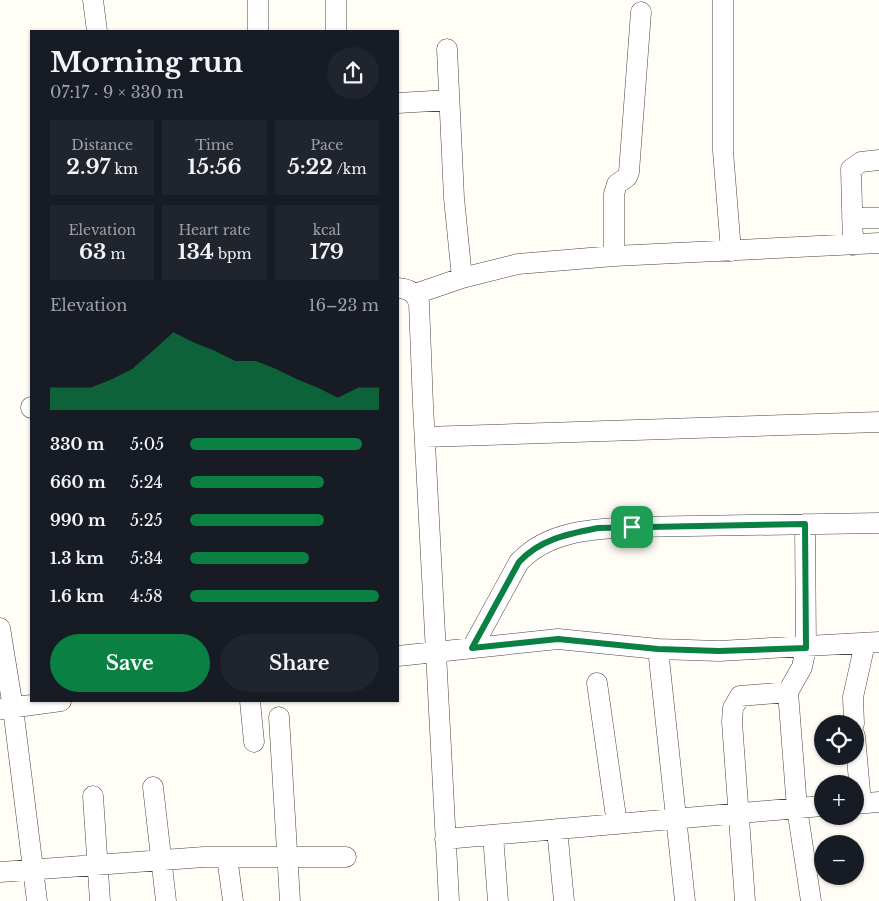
<!DOCTYPE html>
<html lang="en">
<head>
<meta charset="utf-8">
<style>
	body { margin:0; font-family:"Libre Baskerville",serif; background:#20242c; color:#f1f3f6; height:100vh; display:flex; flex-direction:column; font-size:19px; white-space:nowrap }
	* { box-sizing:border-box; margin:0 }
	p { font-size:16px; color:#9ea1a6 }
	.icon { flex:none; width:28px; height:28px; fill:none; stroke:currentColor; stroke-width:2; stroke-linecap:round; stroke-linejoin:round }
	.map { position:relative; flex:1; overflow:hidden }
	.sheet { position:absolute; left:30px; top:30px; width:369px; height:672px; display:flex; flex-direction:column; background:#171b24; border-radius:0px; box-shadow:0 1px 4px #0004 }
	.sheet>* { flex:none }
	.fabs { position:absolute; left:814px; top:715px; display:grid; gap:10px }
	.fabs a { display:grid; place-items:center; width:50px; height:50px; border-radius:50%; background:#171b24; box-shadow:0 1px 4px #0004; font-size:25px }
	.pin { position:absolute; display:grid; place-items:center; width:42px; height:42px; color:#fff; margin:-21px; border-radius:10px; box-shadow:0 2px 8px #0006 }
	.round { display:grid; place-items:center; flex:none; width:52px; height:52px; border-radius:26px; background:#20242c }
	.overview { display:flex; align-items:center; justify-content:space-between; height:85px; padding:0 20px }
	h1 { font-size:28px; font-weight:700; line-height:38px }
	.metrics { display:grid; grid-template-columns:repeat(3,1fr); gap:8px; height:85px; padding:5px 20px }
	.metrics div { display:grid; align-content:center; border-radius:0px; background:#20242c; text-align:center }
	.metrics b { font-size:21px; font-weight:700 }
	.metrics small { font-size:14px; font-weight:400 }
	.metrics p { font-size:14px }
	.chart { height:140px; padding:10px 20px }
	.chart p { display:flex; justify-content:space-between }
	.chart svg { width:100%; height:90px; margin-top:5px; fill:#0b8043; opacity:.7 }
	.primary-button { display:flex; gap:10px; margin-top:auto; padding:10px 20px }
	.primary-button a { flex:1; height:58px; border-radius:30px; background:#0b8043; color:#fff; font-size:20px; font-weight:700; line-height:58px; text-align:center }
	.primary-button a+a { background:#20242c; color:#f1f3f6 }
	ul { padding:0 20px; list-style:none; font-size:16px }
	li { display:grid; grid-template-columns:80px 60px 1fr; align-items:center; height:38px }
	li i { height:12px; border-radius:6px; background:#0b8043 }
	.map>svg:first-child { display:block }
</style>
</head>
<body>
<div class="map">
<svg width="879" height="901" viewBox="0 0 879 901">
	<rect width="100%" height="100%" fill="#fffdf5"/>
	<g fill="none" stroke-linecap="round" stroke-linejoin="round">
		<defs>
			<path id="minor" d="M93,0L97,31
				M258,0V31
				M336,0V31
				M723,0V151L731,251
				M447,49L454,198L462,278
				M398,103L449,100
				M852,218H879
				M853,245L851,169L861,162L879,160
				M614,256V194L617,184L627,177L629,172L641,12
				M398,288C409,289 415,292 419,303L423,405L449,901
				M415,294L462,278L518,264L614,256L879,243
				M31,407V408
				M425,437L879,422
				M805,524L806,648L802,667L788,692L797,808L811,901
				M0,628L13,708L37,901
				M472,648L519,562C548,531 592,529 632,527L879,523
				M658,649L685,901
				M398,656L558,639L658,649L719,651L879,642
				M597,683L617,824
				M250,701L254,742
				M2,709L61,701
				M279,717L290,901
				M854,724L853,697L865,643
				M855,736L861,803
				M153,787L166,901
				M93,796L100,901
				M855,804L879,802
				M557,829L564,901
				M493,835L498,901
				M445,839L822,806
				M227,857L233,901
				M0,872L204,857H346
				M745,901L732,722L733,708L740,696L788,692"/>
		</defs>
		<use href="#minor" stroke="#444" stroke-width="21"/>
		<use href="#minor" stroke="#fff" stroke-width="20"/>
	</g>
	<g fill="none" stroke-linecap="round" stroke-linejoin="round">
		<defs>
			<path id="route" d="M805,524L806,648L719,651L658,649L558,639L472,648L519,562C540,539 568,534 598,528Z"/>
		</defs>
		<use href="#route" stroke="#fff" stroke-width="10"/>
		<use href="#route" stroke="#0b8043" stroke-width="6"/>
	</g>
</svg>
<div class="fabs">
<a><svg class="icon" aria-label="locate" viewBox="0 0 24 24"><circle cx="12" cy="12" r="6"/><path d="M12 2v4M12 18v4M2 12h4M18 12h4"/></svg></a>
<a>+</a>
<a>−</a>
</div>
<div class="pin" style="left:632px;top:527px;background:#1e9e55"><svg class="icon" aria-label="arrive" viewBox="0 0 24 24"><path d="M6 21V4h12l-3 4 3 4H6"/></svg></div>
<section class="sheet">
<div class="overview"><div><h1>Morning run</h1><p>07:17 · 9 × 330 m</p></div><a class="round"><svg class="icon" aria-label="share" viewBox="0 0 24 24"><path d="M12 15V3M7 8l5-5 5 5M5 13v7h14v-7"/></svg></a></div>
<div class="metrics">
<div><p>Distance</p><b>2.97<small> km</small></b></div>
<div><p>Time</p><b>15:56</b></div>
<div><p>Pace</p><b>5:22<small> /km</small></b></div>
</div>
<div class="metrics">
<div><p>Elevation</p><b>63<small> m</small></b></div>
<div><p>Heart rate</p><b>134<small> bpm</small></b></div>
<div><p>kcal</p><b>179</b></div>
</div>
<div class="chart"><p><span>Elevation</span>16–23 m</p>
<svg viewBox="0 0 160 44" preserveAspectRatio="none"><path d="M0 44V33L10 33L20 33L30 29L40 24L50 15L60 6L70 11L80 15L90 20L100 20L110 24L120 29L130 33L140 38L150 33L160 33V44z"/></svg>
</div>
<ul>
<li><b>330 m</b>5:05<i style="width:91%"></i></li>
<li><b>660 m</b>5:24<i style="width:71%"></i></li>
<li><b>990 m</b>5:25<i style="width:71%"></i></li>
<li><b>1.3 km</b>5:34<i style="width:63%"></i></li>
<li><b>1.6 km</b>4:58<i style="width:100%"></i></li>
</ul>
<div class="primary-button"><a>Save</a><a>Share</a></div>
</section>
</div>
</body>
</html>
